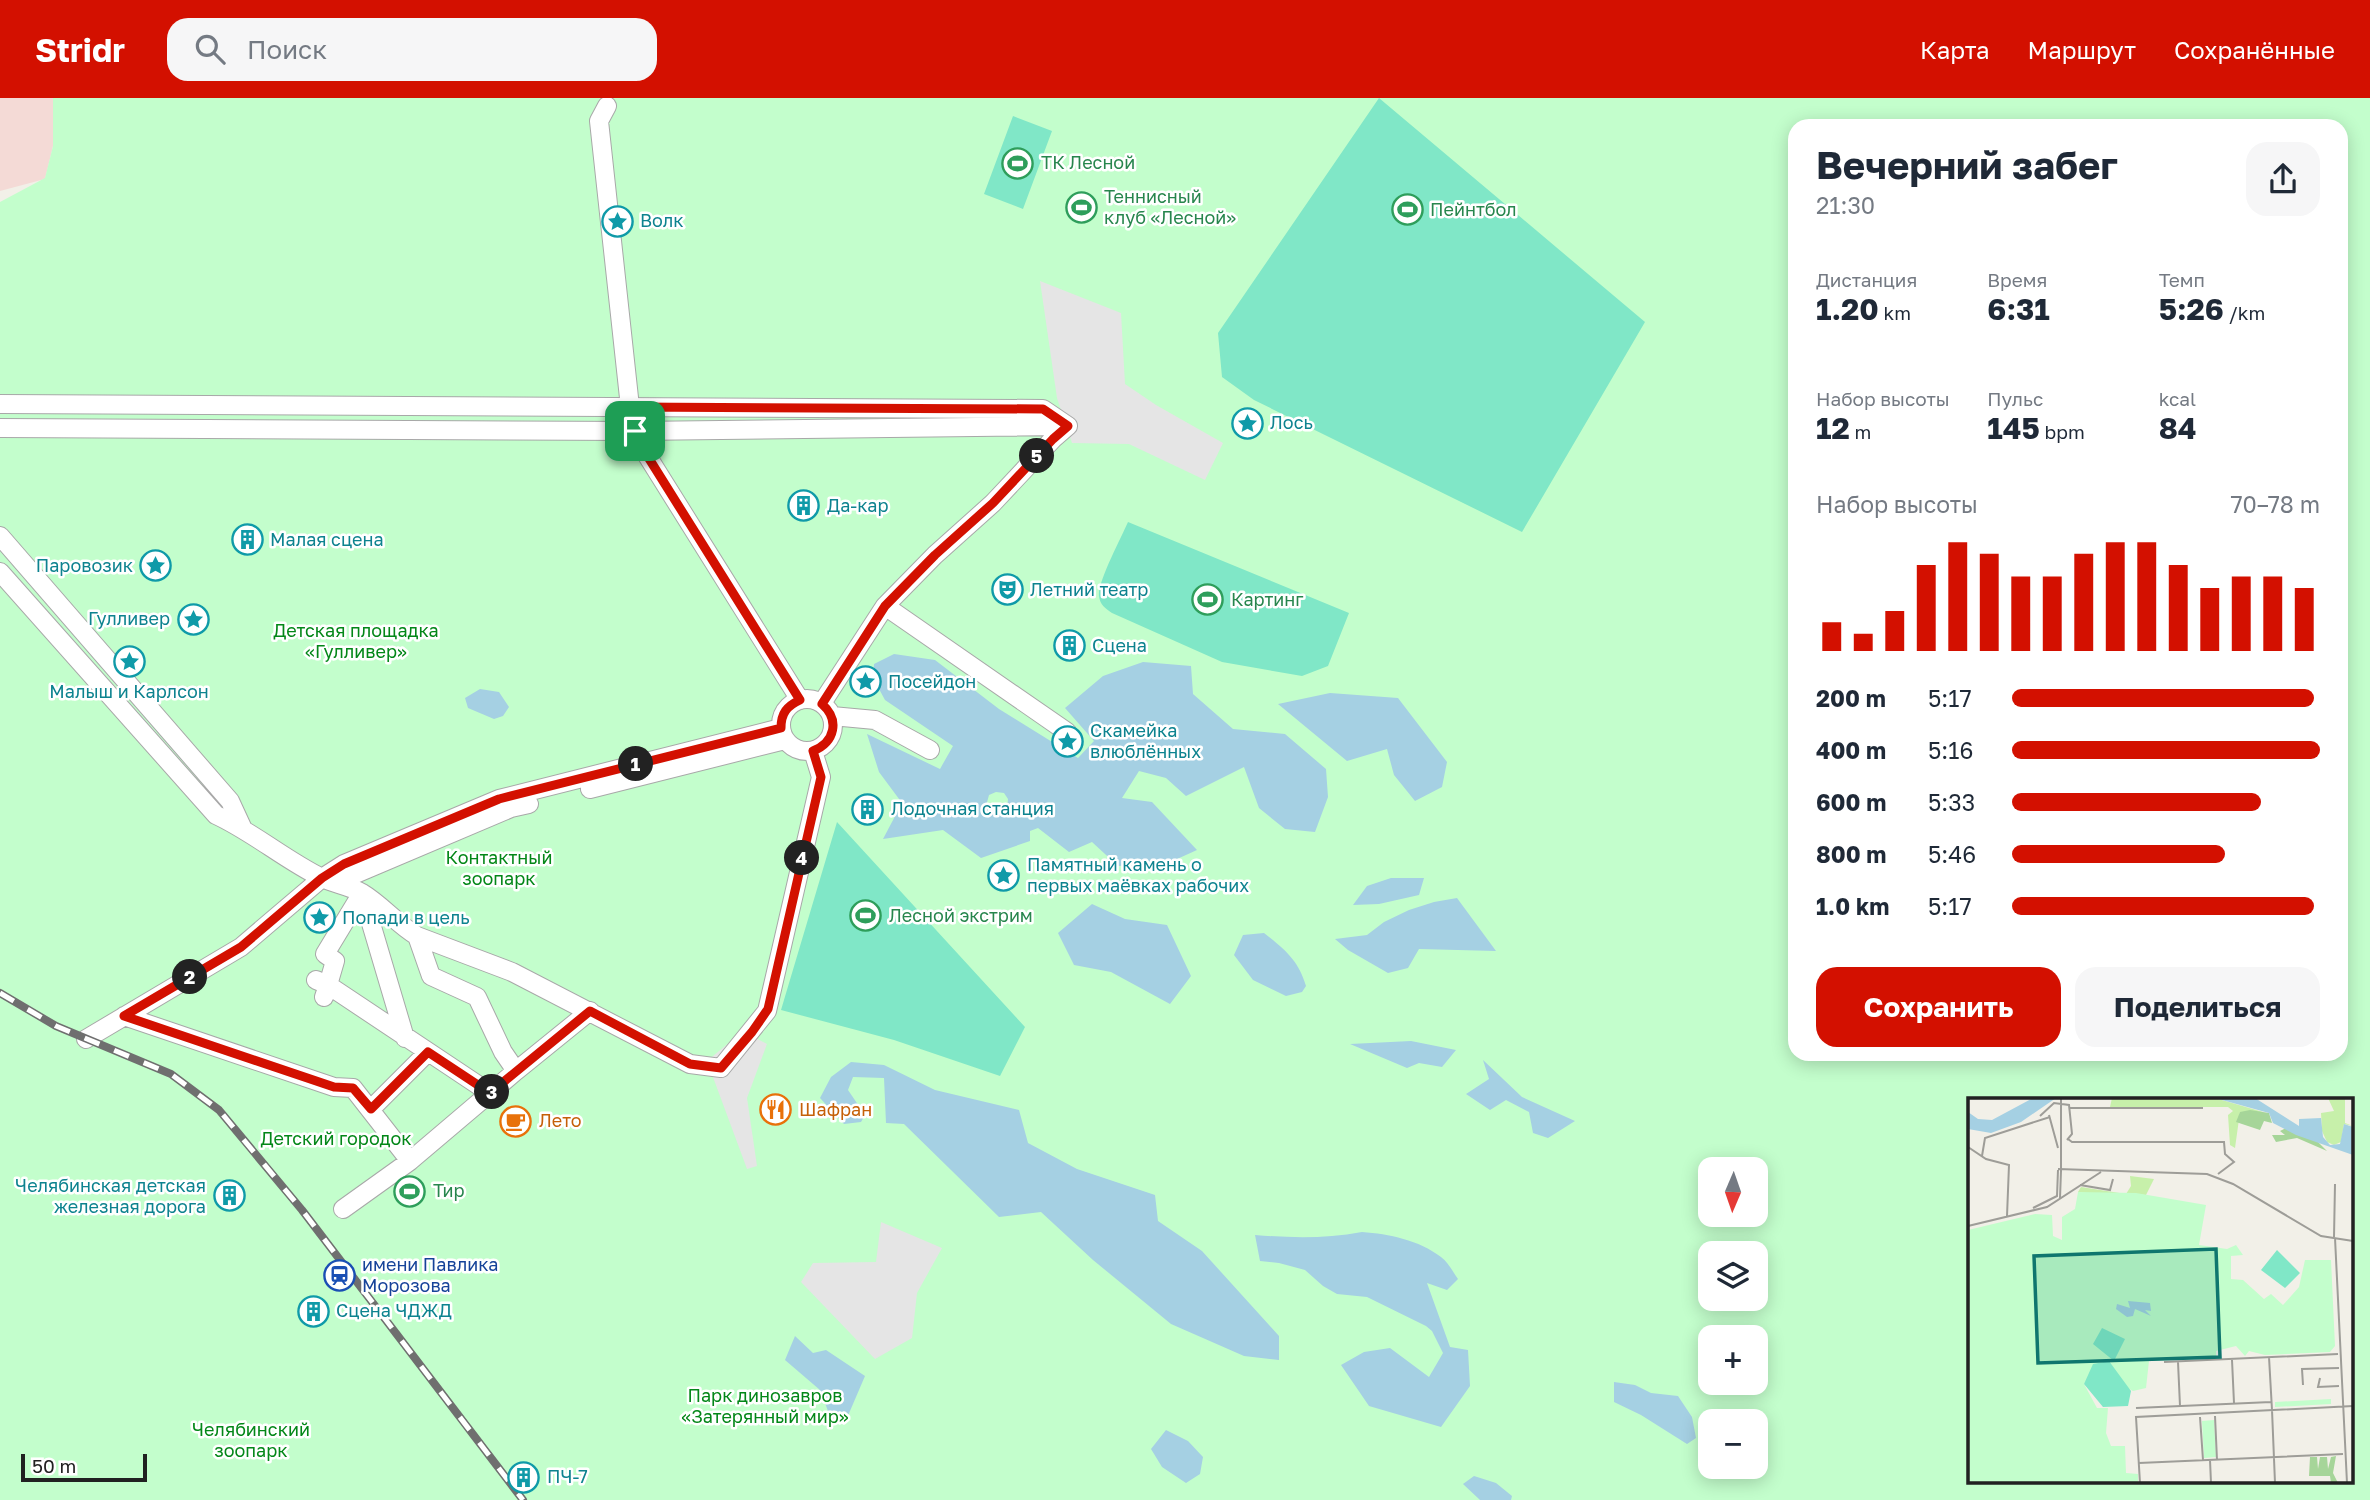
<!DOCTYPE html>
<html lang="ru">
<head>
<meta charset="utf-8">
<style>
	body { margin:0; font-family:"Golos Text",sans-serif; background:#f6f6f7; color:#1f2937; height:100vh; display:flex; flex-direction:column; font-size:26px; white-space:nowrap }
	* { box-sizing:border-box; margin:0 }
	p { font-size:23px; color:#747a83 }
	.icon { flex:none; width:38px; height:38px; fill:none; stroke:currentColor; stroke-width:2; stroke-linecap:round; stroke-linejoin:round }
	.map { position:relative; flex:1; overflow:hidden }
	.drawer { position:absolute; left:1788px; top:21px; width:560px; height:942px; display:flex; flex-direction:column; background:#fff; border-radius:21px; box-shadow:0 4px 18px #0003 }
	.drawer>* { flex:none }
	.needle { width:46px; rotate:182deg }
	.controls { position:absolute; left:1698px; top:1059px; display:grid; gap:14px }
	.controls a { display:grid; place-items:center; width:70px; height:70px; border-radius:14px; background:#fff; box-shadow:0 4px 18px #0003; font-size:35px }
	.scale { position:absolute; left:21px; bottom:18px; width:126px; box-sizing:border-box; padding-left:7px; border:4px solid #212121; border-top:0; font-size:19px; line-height:24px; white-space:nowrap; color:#212121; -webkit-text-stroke:5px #fff; paint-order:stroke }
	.pin { position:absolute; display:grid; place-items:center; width:60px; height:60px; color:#fff; margin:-30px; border-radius:14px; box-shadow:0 4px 10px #0006 }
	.km { position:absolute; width:35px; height:35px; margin:-18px; border-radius:50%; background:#222; color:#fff; font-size:19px; line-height:35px; text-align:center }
	.round { display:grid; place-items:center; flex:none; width:74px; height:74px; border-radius:21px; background:#f6f6f7 }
	.headline { display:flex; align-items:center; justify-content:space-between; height:119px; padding:0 28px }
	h1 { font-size:38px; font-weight:700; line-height:52px }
	.figures { display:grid; grid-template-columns:repeat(3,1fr); gap:10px; height:119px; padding:7px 28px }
	.figures div { display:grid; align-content:center }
	.figures b { font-size:30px; font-weight:700 }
	.figures small { font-size:19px; font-weight:400 }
	.figures p { font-size:19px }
	.chart { height:196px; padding:14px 28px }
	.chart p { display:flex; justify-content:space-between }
	.chart svg { width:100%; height:126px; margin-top:7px; stroke:#d31000; stroke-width:6 }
	.cta { display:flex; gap:14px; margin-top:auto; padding:14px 28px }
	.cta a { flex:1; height:80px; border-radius:21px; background:#d31000; color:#fff; font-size:28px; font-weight:700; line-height:80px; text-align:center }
	.cta a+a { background:#f6f6f7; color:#1f2937 }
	ul { padding:0 28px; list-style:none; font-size:23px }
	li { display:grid; grid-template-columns:112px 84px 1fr; align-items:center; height:52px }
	li i { height:18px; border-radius:9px; background:#d31000 }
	header { display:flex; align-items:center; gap:42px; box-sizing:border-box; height:98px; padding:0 35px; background:#d31000; color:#fff }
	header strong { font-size:33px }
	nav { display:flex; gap:38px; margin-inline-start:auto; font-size:24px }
	.search { width:490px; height:63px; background:#f6f6f7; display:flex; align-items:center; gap:18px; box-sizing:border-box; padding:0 24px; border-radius:21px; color:#747a83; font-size:26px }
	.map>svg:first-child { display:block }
</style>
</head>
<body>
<header>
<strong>Stridr</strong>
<div class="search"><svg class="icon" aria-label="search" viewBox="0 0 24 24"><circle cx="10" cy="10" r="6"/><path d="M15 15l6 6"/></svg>Поиск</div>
<nav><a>Карта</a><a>Маршрут</a><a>Сохранённые</a></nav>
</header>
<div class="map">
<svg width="2370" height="1402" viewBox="0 0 2370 1402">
	<rect width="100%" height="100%" fill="#f2f0e8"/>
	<path fill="#f4dad6" d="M0,0H53V48L45,81L0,93Z"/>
	<path fill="#c3fecc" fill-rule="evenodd" d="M53,0H2370V1402H0V104L45,80L53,48ZM1796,28H2342V956H1796ZM1969,1001H2351V1383H1969ZM1710,1071H1755V1116H1710ZM1710,1155H1755V1200H1710ZM1710,1239H1755V1284H1710ZM1710,1323H1755V1368H1710Z"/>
	<path fill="#80e7c7" d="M1379,0L1645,224L1522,434L1254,302L1222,279L1218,235Z
		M1013,18L1052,33L1023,111L984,96Z
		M1128,424L1349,515L1328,568L1302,578L1222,564L1112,515C1105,510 1100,507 1099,498C1097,485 1122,438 1128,424Z
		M837,724L1025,929L1000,978L894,942L781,912Z"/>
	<path fill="#e5e5e5" d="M1040,183L1121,215L1125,286L1156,307L1223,345L1205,382L1129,346L1072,345L1057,300Z
		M743,933L767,946L747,1000L757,1068L747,1071L707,963Z
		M881,1124L942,1150L917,1195L912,1240L875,1261L801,1184L813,1165L876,1164Z"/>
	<path fill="#a5d0e3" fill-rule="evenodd" d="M894,556L935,562L999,611L1078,660L1094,643L1065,610L1103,578L1143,564L1191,568L1193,596L1233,631L1285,636L1326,671L1328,699L1315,734L1285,731L1259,710L1244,669L1186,698L1166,680L1139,673L1122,700L1152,704L1197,752L1166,766L1118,768L1092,744L1069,754L1038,730L1030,733V743L981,760L943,732L883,741L902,705L879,674L867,636L940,671L953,648L885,602L873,580L874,566ZM996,694L1004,695L1008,701L1007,711L1000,716H993L986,708L989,697Z
		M480,591L499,594L509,609L503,618L494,621L468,610L465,600Z
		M1330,595L1398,600L1447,664L1442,689L1415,703L1394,677L1387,651L1347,663L1278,606Z
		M1391,780H1424L1419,797L1379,806L1353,807L1367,788Z
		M1457,800L1496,853L1419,851L1408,870L1388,875L1348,852L1335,841L1367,837L1384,824L1409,812L1434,804Z
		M1092,806L1125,821L1167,827L1191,878L1170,906L1111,874L1074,867L1058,835Z
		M1264,835C1285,851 1299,863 1306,888L1302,894L1286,898L1253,882L1234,857L1243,837Z
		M1411,943L1456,952L1442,969L1419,965L1407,970L1350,946Z
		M1483,962L1522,999L1575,1023L1548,1040L1533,1035L1529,1014L1506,1002L1490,1012L1466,996L1489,981Z
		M851,964L884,967L935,992L1019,1012L1028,1045L1077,1071L1155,1097L1158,1123L1202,1153L1279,1238V1262L1244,1258L1171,1226L1093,1162L1041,1114L999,1119L904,1026L886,1025L884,980L853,979L848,992L865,1017L861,1024L844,1026L820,1000L831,979Z
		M1362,1134C1389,1136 1419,1142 1441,1159C1448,1164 1453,1174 1458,1181L1447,1192L1427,1185L1450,1249L1468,1252L1470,1288L1441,1329L1369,1308L1341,1267L1364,1254L1390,1250L1429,1279L1443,1255L1432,1233L1426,1228L1367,1199L1337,1196L1323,1188L1305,1172L1279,1165L1260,1163L1255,1137C1291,1140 1325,1141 1362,1134Z
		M795,1238L813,1255L826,1252L865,1278L847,1320L828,1313L820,1292L785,1262Z
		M1614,1284L1635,1287L1651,1295L1678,1298L1692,1319L1696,1340L1687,1346L1641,1317L1614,1304Z
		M1166,1332L1188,1343L1203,1359L1200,1376L1186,1385L1162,1369L1151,1351Z
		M1474,1378L1496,1385L1512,1398L1511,1402H1480L1463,1386Z"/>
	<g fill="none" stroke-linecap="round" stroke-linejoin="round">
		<defs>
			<path id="street" d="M607,8L599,23L630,309L638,343L800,602
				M0,306L1043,311L1068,328
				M0,330L635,333L1068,328
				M0,438L230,703L242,729
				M0,474L216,717C253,734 285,762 322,780C335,786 350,788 362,795C382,807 397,826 417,838L512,874L690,966L721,970L767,913L821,679L813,653
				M885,508L1067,634
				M781 627a26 26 0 1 1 52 0a26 26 0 1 1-52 0Z
				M822,605L885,508L935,457L993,405L1053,341L1068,328
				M832,618L875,622L930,652
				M590,691L785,642
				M329,779L353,777L511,710L529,706
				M316,882L328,887L335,863L325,856L362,795L405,940
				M324,899L328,887L490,995
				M124,918L334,989L353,990L410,1063
				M86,941L241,849L322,780L344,766L499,701L781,630
				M516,973L590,913
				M371,1011L428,954
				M343,1111L410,1063L516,973L503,954L477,899L431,878L417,838"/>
		</defs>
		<use href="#street" stroke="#a8a8a8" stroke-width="20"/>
		<use href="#street" stroke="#fff" stroke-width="18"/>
		<defs>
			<path id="rail" d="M0,895L56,928L171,976L219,1012L302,1112L523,1402"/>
		</defs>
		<use href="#rail" stroke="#6f6f6f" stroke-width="8"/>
		<use href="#rail" stroke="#fff" stroke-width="5" stroke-dasharray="16" stroke-linecap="butt"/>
	</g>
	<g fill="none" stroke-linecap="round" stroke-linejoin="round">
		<defs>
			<path id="route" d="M630,309L1043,311L1068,328L1053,341L993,405L935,457L885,508L822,606C840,622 835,644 813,653L821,679L768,911L752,934L721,970L690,966L590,913L490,995L428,954L371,1011L353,990L334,989L124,918L241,849L322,780L344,766L499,701L781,630C781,615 787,608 800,602L638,343Z"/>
		</defs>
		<use href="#route" stroke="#fff" stroke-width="14"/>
		<use href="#route" stroke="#d31000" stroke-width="9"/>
	</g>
	<defs>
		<symbol id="stadium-ring" viewBox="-11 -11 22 22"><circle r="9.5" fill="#fff" stroke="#2e9e5b" stroke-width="1.5"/><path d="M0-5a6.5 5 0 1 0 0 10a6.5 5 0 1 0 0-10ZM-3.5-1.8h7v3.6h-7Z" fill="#2e9e5b"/></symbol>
		<symbol id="sight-ring" viewBox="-11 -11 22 22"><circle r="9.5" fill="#fff" stroke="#0f9aa8" stroke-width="1.5"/><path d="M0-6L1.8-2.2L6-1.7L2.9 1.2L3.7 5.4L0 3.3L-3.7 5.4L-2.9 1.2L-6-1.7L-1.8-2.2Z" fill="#0f9aa8"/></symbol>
		<symbol id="building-ring" viewBox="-11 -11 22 22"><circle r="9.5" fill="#fff" stroke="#0f9aa8" stroke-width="1.5"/><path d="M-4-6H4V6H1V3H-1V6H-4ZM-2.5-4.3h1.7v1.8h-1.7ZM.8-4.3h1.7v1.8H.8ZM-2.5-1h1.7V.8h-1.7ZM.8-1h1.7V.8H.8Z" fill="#0f9aa8"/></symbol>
		<symbol id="theatre-ring" viewBox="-11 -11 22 22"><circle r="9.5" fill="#fff" stroke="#0f9aa8" stroke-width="1.5"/><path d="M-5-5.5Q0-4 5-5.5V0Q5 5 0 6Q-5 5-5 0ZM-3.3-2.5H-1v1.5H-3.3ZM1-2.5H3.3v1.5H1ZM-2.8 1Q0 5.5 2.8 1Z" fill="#0f9aa8"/></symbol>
		<symbol id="restaurant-ring" viewBox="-11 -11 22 22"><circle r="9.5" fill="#fff" stroke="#e8710a" stroke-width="1.5"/><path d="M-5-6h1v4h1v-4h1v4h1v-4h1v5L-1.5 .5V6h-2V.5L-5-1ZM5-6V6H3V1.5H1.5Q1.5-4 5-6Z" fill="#e8710a"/></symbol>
		<symbol id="cafe-ring" viewBox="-11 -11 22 22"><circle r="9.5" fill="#fff" stroke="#e8710a" stroke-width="1.5"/><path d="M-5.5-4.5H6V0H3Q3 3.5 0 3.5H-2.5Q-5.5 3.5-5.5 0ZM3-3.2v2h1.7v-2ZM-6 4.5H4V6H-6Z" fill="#e8710a"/></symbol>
		<symbol id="station-ring" viewBox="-11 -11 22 22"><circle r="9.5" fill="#fff" stroke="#1a4fb4" stroke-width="1.5"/><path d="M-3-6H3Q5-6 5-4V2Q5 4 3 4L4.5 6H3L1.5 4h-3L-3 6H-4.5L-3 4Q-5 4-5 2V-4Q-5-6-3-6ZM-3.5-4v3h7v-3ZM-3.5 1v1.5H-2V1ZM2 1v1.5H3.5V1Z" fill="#1a4fb4"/></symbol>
	</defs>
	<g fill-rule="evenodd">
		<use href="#stadium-ring" x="1000" y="48" width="35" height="35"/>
		<use href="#stadium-ring" x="1064" y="92" width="35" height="35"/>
		<use href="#stadium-ring" x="1390" y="94" width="35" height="35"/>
		<use href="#sight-ring" x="600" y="106" width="35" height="35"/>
		<use href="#sight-ring" x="1230" y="308" width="35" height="35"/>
		<use href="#building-ring" x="786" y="390" width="35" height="35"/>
		<use href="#building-ring" x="230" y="424" width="35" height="35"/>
		<use href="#sight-ring" x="138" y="450" width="35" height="35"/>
		<use href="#theatre-ring" x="990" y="474" width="35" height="35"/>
		<use href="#stadium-ring" x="1190" y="484" width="35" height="35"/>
		<use href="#sight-ring" x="176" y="504" width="35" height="35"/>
		<use href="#building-ring" x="1052" y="530" width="35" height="35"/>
		<use href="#sight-ring" x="112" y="546" width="35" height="35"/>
		<use href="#sight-ring" x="848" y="566" width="35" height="35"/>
		<use href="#sight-ring" x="1050" y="626" width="35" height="35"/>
		<use href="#building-ring" x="850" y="694" width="35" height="35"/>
		<use href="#sight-ring" x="986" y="760" width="35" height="35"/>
		<use href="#stadium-ring" x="848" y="800" width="35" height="35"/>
		<use href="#sight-ring" x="302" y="802" width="35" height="35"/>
		<use href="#restaurant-ring" x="758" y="994" width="35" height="35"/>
		<use href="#cafe-ring" x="498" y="1006" width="35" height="35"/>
		<use href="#stadium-ring" x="392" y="1076" width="35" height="35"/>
		<use href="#building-ring" x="212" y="1080" width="35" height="35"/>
		<use href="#station-ring" x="322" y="1160" width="35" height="35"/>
		<use href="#building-ring" x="296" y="1196" width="35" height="35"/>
		<use href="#building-ring" x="506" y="1362" width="35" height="35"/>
	</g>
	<g text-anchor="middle" stroke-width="5" stroke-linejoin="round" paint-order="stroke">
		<g font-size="18" fill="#27864d" stroke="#fff" text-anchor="start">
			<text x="1041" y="71">ТК Лесной</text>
			<text x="1104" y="105">Теннисный<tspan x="1104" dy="21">клуб «Лесной»</tspan></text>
			<text x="1430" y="118">Пейнтбол</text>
			<text x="1231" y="508">Картинг</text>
			<text x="889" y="824">Лесной экстрим</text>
			<text x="433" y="1099">Тир</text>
		</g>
		<g font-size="18" fill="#0d838f" stroke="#fff" text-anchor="start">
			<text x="640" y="129">Волк</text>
			<text x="1270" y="331">Лось</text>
			<text x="827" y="414">Да-кар</text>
			<text x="270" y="448">Малая сцена</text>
			<text x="133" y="474" text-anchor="end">Паровозик</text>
			<text x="1030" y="498">Летний театр</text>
			<text x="170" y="527" text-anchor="end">Гулливер</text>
			<text x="1092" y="554">Сцена</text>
			<text x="888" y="590">Посейдон</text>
			<text x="129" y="600" text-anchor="middle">Малыш и Карлсон</text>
			<text x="1090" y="639">Скамейка<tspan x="1090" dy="21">влюблённых</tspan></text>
			<text x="891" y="717">Лодочная станция</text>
			<text x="1027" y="773">Памятный камень о<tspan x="1027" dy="21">первых маёвках рабочих</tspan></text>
			<text x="342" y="826">Попади в цель</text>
			<text x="206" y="1094" text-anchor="end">Челябинская детская<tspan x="206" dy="21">железная дорога</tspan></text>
			<text x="336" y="1219">Сцена ЧДЖД</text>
			<text x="547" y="1385">ПЧ-7</text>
		</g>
		<g font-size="18" fill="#038718" stroke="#fff">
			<text x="356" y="539">Детская площадка<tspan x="356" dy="21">«Гулливер»</tspan></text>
			<text x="499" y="766">Контактный<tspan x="499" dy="21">зоопарк</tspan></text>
			<text x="336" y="1047">Детский городок</text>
			<text x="765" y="1304">Парк динозавров<tspan x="765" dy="21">«Затерянный мир»</tspan></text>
			<text x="251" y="1338">Челябинский<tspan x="251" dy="21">зоопарк</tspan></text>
		</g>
		<g font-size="18" fill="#c56008" stroke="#fff" text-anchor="start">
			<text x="799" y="1018">Шафран</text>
			<text x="539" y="1029">Лето</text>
		</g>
		<g font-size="18" fill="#164399" stroke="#fff" text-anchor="start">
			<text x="362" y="1173">имени Павлика<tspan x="362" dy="21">Морозова</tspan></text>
		</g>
	</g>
	<g transform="translate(1968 1000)">
		<rect width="385" height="385" fill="#f2f0e8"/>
		<path d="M144,0H247L295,14H272L267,50L262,47L260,17L265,13L260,9H142ZM360,0H377V25L385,28L376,26L373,44L366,47L359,44L354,33L353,15L366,13ZM162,78L186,81L178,97L161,96V100L110,94L113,89L158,96L163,88Z" fill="#c7f0aa"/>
		<path d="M282,12L301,15L304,25L296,23L292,32L268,24L272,14ZM318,30L348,42L359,53L329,40L308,44L304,37H317L312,33ZM368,358L365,375L370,385H363L362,378H341L342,359H349L350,371L352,359H359L360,371L363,359Z" fill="#a6d599"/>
		<path d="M110,94L168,95L238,107L231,147L259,151L268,147L275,157L263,158V181L275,182L296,201L303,196L315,207L331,189L337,162H363L367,248L362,254L297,257L281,253L277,258L268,248L248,253V260L181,263L178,290L165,293L126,271L116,286L129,310H140L138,335L143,348H157L158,375L170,376V385H0V132L67,116L84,117L85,138L94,142V119L107,111ZM363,301V306L307,309V304ZM246,322L248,359L236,360L234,323Z" fill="#c3fecc"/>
		<path d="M309,152L332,175L317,190L293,172ZM134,230L157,241L146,263L125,246ZM141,263L163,293L160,308L135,309L116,286L125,266Z" fill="#80e7c7"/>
		<path d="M65,0H88L53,24L23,35L0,31V14L10,21L24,22ZM247,0H287L331,28V21L353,20L355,39L362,47L372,46L376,26L385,29V57L328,37L305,25L301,15ZM160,203L182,205L183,213L177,212L183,218L167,211L165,218L159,219L148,211L149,206L162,210Z" fill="#a5d0e3"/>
		<path fill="none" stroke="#9e9d98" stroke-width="2" d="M93,0V73M102,10H235M81,17L90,50M72,18L86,5L101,7L104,36L99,42M100,41L104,44H256L257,56L266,64L250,76M0,49L18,61L41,67L39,118M14,58L17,40L82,19M90,71L239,76L265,86L353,138L385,143M112,87L142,92L145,81M92,100L93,73M65,110L89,98L90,72M0,128L79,109L133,74M366,139L367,86M367,140L379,385M301,259L304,312M264,262L266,305M196,264L370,256M210,264L212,308M352,280L350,289L371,288M335,287L334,271L371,270M168,310L303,304M304,312L307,385M247,318L249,362M232,319L235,362M242,362L243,385M171,365L375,356M172,385L168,319L385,308"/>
		<path fill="#0f766e" fill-opacity="0.15" stroke="#0f766e" stroke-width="3.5" d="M248,151L252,259L70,265L66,158Z"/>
		<rect width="385" height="385" fill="none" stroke="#212121" stroke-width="3.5"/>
	</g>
</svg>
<div class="controls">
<a><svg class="needle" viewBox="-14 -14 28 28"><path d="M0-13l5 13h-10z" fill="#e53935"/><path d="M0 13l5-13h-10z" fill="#747a83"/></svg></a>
<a><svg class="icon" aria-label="layers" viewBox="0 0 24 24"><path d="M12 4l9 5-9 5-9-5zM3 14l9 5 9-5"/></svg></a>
<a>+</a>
<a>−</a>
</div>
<div class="scale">50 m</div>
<div class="pin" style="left:635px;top:333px;background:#1e9e55"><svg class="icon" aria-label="arrive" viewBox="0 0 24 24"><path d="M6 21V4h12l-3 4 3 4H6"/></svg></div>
<b class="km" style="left:636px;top:666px">1</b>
<b class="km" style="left:190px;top:879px">2</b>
<b class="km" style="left:492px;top:994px">3</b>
<b class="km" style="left:802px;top:760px">4</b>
<b class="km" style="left:1037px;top:358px">5</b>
<section class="drawer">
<div class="headline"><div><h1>Вечерний забег</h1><p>21:30</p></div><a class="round"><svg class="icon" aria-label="share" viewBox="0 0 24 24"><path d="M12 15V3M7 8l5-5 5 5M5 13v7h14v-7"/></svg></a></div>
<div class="figures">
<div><p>Дистанция</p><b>1.20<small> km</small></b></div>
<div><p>Время</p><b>6:31</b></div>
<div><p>Темп</p><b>5:26<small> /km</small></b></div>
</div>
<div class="figures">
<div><p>Набор высоты</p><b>12<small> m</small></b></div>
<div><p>Пульс</p><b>145<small> bpm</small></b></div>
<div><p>kcal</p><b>84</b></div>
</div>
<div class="chart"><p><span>Набор высоты</span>70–78 m</p>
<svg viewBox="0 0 160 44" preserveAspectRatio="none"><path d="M5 44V34M15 44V38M25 44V30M35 44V14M45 44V6M55 44V10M65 44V18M75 44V18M85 44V10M95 44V6M105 44V6M115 44V14M125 44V22M135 44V18M145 44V18M155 44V22"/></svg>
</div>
<ul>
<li><b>200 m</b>5:17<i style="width:98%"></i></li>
<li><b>400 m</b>5:16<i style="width:100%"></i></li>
<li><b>600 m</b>5:33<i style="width:81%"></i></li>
<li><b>800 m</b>5:46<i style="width:69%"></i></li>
<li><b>1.0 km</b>5:17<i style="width:98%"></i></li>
</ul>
<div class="cta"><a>Сохранить</a><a>Поделиться</a></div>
</section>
</div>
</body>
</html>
